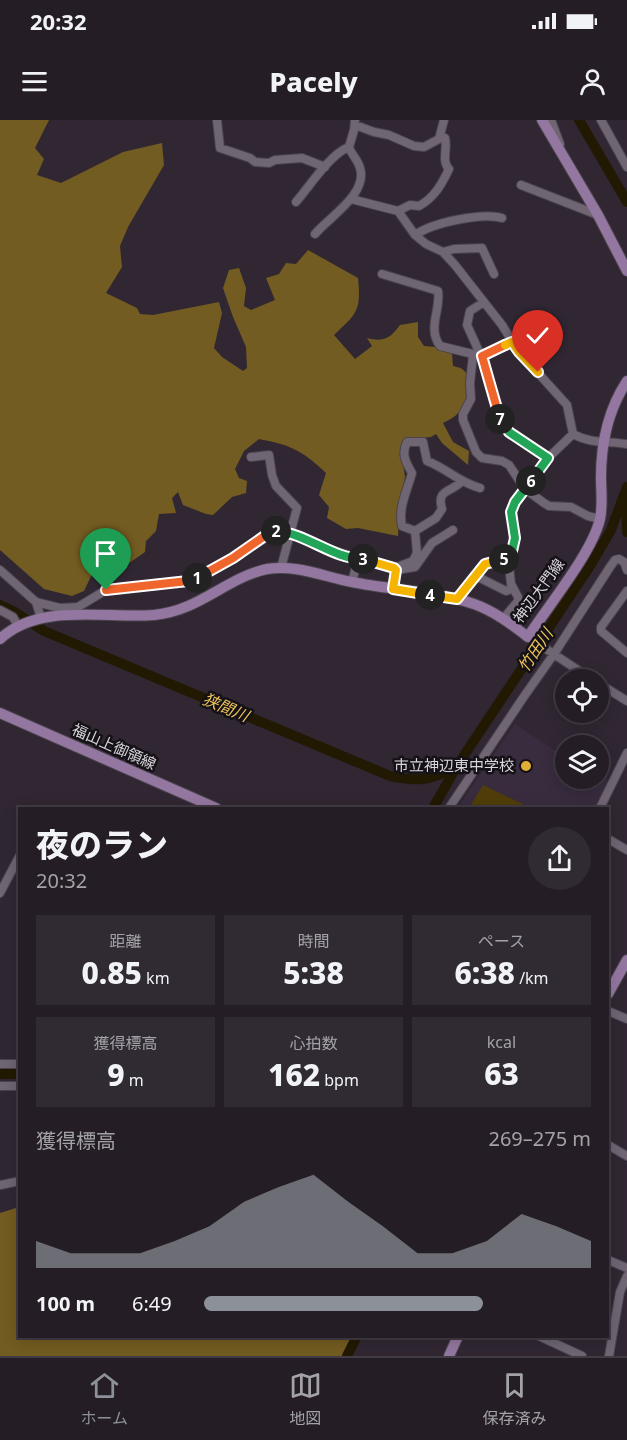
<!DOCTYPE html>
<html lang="ja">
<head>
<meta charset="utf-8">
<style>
	body { margin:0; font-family:"Noto Sans","Noto Sans JP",sans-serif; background:#302a32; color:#f1f3f6; height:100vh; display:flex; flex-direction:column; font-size:22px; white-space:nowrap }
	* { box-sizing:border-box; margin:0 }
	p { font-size:20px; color:#a3a2a7 }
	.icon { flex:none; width:33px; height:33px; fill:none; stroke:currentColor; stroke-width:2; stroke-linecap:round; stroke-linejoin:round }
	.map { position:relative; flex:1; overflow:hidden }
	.drawer { position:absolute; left:18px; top:687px; width:591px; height:531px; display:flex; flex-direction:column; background:#241d26; border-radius:0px; box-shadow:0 3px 15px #0003,0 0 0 2px #413b43 }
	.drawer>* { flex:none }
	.controls { position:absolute; left:555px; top:549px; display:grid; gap:12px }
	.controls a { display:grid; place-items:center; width:54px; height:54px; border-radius:50%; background:#241d26; box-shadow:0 3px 15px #0003,0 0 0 2px #413b43; font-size:30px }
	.pin { position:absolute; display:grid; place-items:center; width:51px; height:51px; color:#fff; margin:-62px -26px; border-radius:50% 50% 50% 0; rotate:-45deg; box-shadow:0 0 6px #0007 }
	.pin .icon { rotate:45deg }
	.km { position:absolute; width:30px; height:30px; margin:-15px; border-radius:50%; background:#222; color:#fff; font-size:16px; line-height:30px; text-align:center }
	.round { display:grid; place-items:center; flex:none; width:63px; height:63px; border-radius:32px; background:#302a32 }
	.overview { display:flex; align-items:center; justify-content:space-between; height:102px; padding:0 18px }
	h1 { font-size:33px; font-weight:800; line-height:45px }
	.metrics { display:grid; grid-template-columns:repeat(3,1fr); gap:9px; height:102px; padding:6px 18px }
	.metrics div { display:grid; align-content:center; border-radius:0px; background:#302a32; text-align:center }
	.metrics b { font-size:30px; font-weight:800 }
	.metrics small { font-size:16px; font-weight:400 }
	.metrics p { font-size:16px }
	.chart { height:168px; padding:12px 18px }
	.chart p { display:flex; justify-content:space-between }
	.chart svg { width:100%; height:108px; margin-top:6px; fill:#8c9099; opacity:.7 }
	ul { padding:0 18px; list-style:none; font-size:20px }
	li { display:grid; grid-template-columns:96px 72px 1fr; align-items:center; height:45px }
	li i { height:15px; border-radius:8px; background:#8c9099 }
	.status { display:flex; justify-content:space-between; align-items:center; height:42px; padding:0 30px; background:#241d26; direction:ltr }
	.status svg { height:16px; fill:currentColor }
	header { display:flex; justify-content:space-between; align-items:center; height:78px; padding:0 18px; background:#241d26; font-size:27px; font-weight:800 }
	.tab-bar { display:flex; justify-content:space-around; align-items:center; height:84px; border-top:2px solid #413b43; background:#241d26; font-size:16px; color:#a3a2a7 }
	.tab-bar a { display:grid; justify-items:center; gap:3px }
	.tab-bar .selected { color:#8c9099 }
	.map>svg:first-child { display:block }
</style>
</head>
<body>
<div class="status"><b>20:32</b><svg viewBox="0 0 49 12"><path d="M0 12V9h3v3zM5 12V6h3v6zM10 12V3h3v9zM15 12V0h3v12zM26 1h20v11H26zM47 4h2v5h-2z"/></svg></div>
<header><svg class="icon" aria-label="menu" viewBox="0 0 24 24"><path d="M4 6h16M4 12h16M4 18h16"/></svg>Pacely<svg class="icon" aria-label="person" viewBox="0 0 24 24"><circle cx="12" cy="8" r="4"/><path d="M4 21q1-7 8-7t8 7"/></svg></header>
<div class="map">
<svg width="627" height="1236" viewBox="0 0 627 1236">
	<rect width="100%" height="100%" fill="#302733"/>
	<path fill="#382c3e" d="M515,604L565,637L566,658H598L599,655L610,661L598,688H457Z"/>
	<path fill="#503d0a" d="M483,665L531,688H532H469Z"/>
	<path fill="#735c21" d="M0,0H49L35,28L44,39L37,55L61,63L123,32L162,23L164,45L128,107L120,126L122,147L106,173L137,188L140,194L153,195L219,182L222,193L214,228L222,237L243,251L247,248L246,227L233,197L223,168L229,150L239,148L246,168L244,186L251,190L275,180L266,158L279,154L286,143L296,144L308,130L358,158C361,190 358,193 334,215L355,239L372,226L367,218C383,222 390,219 400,205L418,202V217L424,226L435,227L452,234L453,246C456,247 459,247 462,249C476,258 468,282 459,292C455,297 449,300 443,303L453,322L469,331L468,345L442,323L436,314L431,317L405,320L403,344L405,357L400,383L398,416L358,408L346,409L327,398L329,387L319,375L326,353C303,331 291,325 259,319L244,331L235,349L239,358L247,361L246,373L232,377L213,395L206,394L183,385L178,372L172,378L176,393L159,394L156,411L146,421L145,432L115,453L94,450L84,471L72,476L44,469L0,430Z
		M19,1087L20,1216L352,1217L342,1236H0V1093Z"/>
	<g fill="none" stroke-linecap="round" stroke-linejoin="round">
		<path stroke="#221902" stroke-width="10" d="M579,0L627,82
			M626,377L627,412
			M0,485L13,491L44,511L390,656C419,662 431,661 457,646
			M433,688L457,646L590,446L611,410L627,367
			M0,954H20
			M347,1236L357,1216"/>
		<defs>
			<path id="minor" d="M217,0L220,28L250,38L255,42L269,43L275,40L302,38L325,47
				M551,0L560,24
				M601,0L627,47
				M355,5L374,12L389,15L414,26L424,27L439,19L444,0
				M521,65L598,95
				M351,79L398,91L415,115L426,124L443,132L455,145L502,205L519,232L567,285L573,314C591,324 607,321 627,324
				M296,82C309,67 330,34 349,27
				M398,91L410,85L419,86C434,78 442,64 449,49C441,41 448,28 445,18L441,16
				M315,114C329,97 368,74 360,48C358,40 351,34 349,27L354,10L355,0
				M415,115C432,103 482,92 502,98
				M443,132L454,129L482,128L494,154
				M382,154L438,171C441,190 427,208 440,226L481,236L512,222
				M484,182L470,191L467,205L481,236L500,300L509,312L548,338
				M473,235L470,263L471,279L463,294V300L476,332L482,338L502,341L509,345L525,369L544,383L549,386L571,387L588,396L600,399
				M251,337L269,335L272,355L276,366L297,388L281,448
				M415,411L402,406C398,388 407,371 412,353C406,343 401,334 407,322H423L427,341C446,348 460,363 480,368
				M0,450L36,482L41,498
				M476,456L485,443L506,439L510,440
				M352,462L358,439
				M393,469L396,450L400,446L413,441L417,433L415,411L436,398L442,389C436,369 451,373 462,361
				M627,471L601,507V511L627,533
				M457,479L476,456L506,471L512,469
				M36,482L60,488L78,487L106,470L188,461L203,455L233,438L276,411L290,412L325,428L396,450L415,447L432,423L453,410
				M0,490L13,497L18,506
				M503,499L518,481V477L511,464L509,446L515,418L511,392L515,382L548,338L573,314
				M528,517L593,560
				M598,563L627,581
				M449,688L525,575L554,534L610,447L615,440L619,439L624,442L627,450
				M600,688L627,633
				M608,719L627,730
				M0,773L20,735
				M608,891L627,899
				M0,944H20
				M0,966H20
				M608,1025L627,1036
				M0,1065L20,1061
				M608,1140L627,1148
				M539,1216L582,1236
				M609,1236L620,1172L627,1156"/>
			<path id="major" d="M542,0L598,95L627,151
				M0,519C40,482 105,499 154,495C199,491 226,458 267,449C295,444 325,457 352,462C391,470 436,471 474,484C494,491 511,504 528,517C548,486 592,433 600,399C603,385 601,372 601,357C601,323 608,290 627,261
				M0,593L216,688
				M608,874L627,840
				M449,1236L458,1216"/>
		</defs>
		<use href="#minor" stroke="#4a434d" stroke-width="10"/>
		<use href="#major" stroke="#4a434d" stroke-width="12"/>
		<use href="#minor" stroke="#6f6573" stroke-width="8"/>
		<use href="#major" stroke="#9477a0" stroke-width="10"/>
	</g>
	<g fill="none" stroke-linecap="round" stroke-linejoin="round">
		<defs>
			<path id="split-1" d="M106,470L188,461L197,458"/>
			<path id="split-2" d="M197,458L233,438L266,415L276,411"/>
			<path id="split-3" d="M276,411C306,413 333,439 363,439"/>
			<path id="split-4" d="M363,439L394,448L396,450L393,469L430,475"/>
			<path id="split-5" d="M430,475L457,479L485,444L504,439"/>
			<path id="split-6" d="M504,439L510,440L515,418L511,392L515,382L531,361"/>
			<path id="split-7" d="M500,299L509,312L548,338L531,361"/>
			<path id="split-8" d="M500,299L482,236L505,225"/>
			<path id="split-9" d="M505,225L512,222L519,232L538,252"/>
		</defs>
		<use href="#split-1" stroke="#fff" stroke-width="12"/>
		<use href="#split-2" stroke="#fff" stroke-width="12"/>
		<use href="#split-3" stroke="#fff" stroke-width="12"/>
		<use href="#split-4" stroke="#fff" stroke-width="12"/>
		<use href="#split-5" stroke="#fff" stroke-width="12"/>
		<use href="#split-6" stroke="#fff" stroke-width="12"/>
		<use href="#split-7" stroke="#fff" stroke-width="12"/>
		<use href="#split-8" stroke="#fff" stroke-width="12"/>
		<use href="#split-9" stroke="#fff" stroke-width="12"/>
		<use href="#split-1" stroke="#f0652b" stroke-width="8"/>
		<use href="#split-2" stroke="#f0652b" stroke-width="8"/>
		<use href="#split-3" stroke="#22a559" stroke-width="8"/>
		<use href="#split-4" stroke="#f5b400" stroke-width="8"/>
		<use href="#split-5" stroke="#f5b400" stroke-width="8"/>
		<use href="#split-6" stroke="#22a559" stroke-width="8"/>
		<use href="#split-7" stroke="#22a559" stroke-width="8"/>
		<use href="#split-8" stroke="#f0652b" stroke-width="8"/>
		<use href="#split-9" stroke="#f5b400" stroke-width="8"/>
	</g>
	<circle fill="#dfb034" stroke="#151217" stroke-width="2" cx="526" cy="646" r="6"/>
	<g text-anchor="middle" stroke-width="5" stroke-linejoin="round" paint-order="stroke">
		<g font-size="15" fill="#dad5dd" stroke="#151217">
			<text transform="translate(539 471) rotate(-54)" y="5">神辺大門線</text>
			<text transform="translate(114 627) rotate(24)" y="5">福山上御領線</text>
		</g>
		<g font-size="15" fill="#dad5dd" stroke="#151217" text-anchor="end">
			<text x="514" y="651">市立神辺東中学校</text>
		</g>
		<g font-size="16" font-style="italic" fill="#eec359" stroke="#151217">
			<text transform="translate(535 530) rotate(-56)" y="6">竹田川</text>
			<text transform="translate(226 587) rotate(23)" y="6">狭間川</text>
		</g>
	</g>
</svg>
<div class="controls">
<a><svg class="icon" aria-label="locate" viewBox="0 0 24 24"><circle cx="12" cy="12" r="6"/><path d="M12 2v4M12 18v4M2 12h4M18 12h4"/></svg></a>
<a><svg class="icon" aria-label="layers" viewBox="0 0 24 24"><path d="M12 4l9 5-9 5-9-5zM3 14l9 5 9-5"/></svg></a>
</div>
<div class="pin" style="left:106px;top:470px;background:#1e9e55"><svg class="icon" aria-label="arrive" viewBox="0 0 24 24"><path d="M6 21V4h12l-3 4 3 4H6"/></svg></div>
<div class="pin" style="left:538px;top:252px;background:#d93025"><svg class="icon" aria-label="check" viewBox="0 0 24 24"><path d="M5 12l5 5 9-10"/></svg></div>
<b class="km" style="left:197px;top:458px">1</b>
<b class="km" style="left:276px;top:411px">2</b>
<b class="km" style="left:363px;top:439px">3</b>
<b class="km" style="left:430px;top:475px">4</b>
<b class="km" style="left:504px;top:439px">5</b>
<b class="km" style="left:531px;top:361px">6</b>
<b class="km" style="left:500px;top:299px">7</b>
<section class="drawer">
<div class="overview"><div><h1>夜のラン</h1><p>20:32</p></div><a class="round"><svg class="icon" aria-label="share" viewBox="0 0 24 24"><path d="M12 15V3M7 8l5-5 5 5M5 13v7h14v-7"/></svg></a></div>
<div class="metrics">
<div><p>距離</p><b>0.85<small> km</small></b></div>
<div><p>時間</p><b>5:38</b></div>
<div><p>ペース</p><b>6:38<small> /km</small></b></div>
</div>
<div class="metrics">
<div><p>獲得標高</p><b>9<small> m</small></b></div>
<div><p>心拍数</p><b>162<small> bpm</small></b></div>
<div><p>kcal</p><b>63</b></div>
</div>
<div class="chart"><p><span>獲得標高</span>269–275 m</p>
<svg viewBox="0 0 160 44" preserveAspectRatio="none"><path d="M0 44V33L10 38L20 38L30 38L40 33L50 27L60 17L70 11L80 6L90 17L100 27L110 38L120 38L130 33L140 22L150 27L160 33V44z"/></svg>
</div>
<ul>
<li><b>100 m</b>6:49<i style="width:72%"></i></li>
</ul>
</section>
</div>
<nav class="tab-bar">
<a class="selected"><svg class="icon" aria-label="home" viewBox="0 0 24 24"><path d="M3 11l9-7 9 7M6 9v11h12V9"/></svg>ホーム</a>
<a><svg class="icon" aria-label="map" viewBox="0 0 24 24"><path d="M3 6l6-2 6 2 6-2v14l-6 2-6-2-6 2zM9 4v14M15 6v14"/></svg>地図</a>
<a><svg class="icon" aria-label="saved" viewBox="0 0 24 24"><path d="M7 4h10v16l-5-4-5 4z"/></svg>保存済み</a>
</nav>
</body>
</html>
